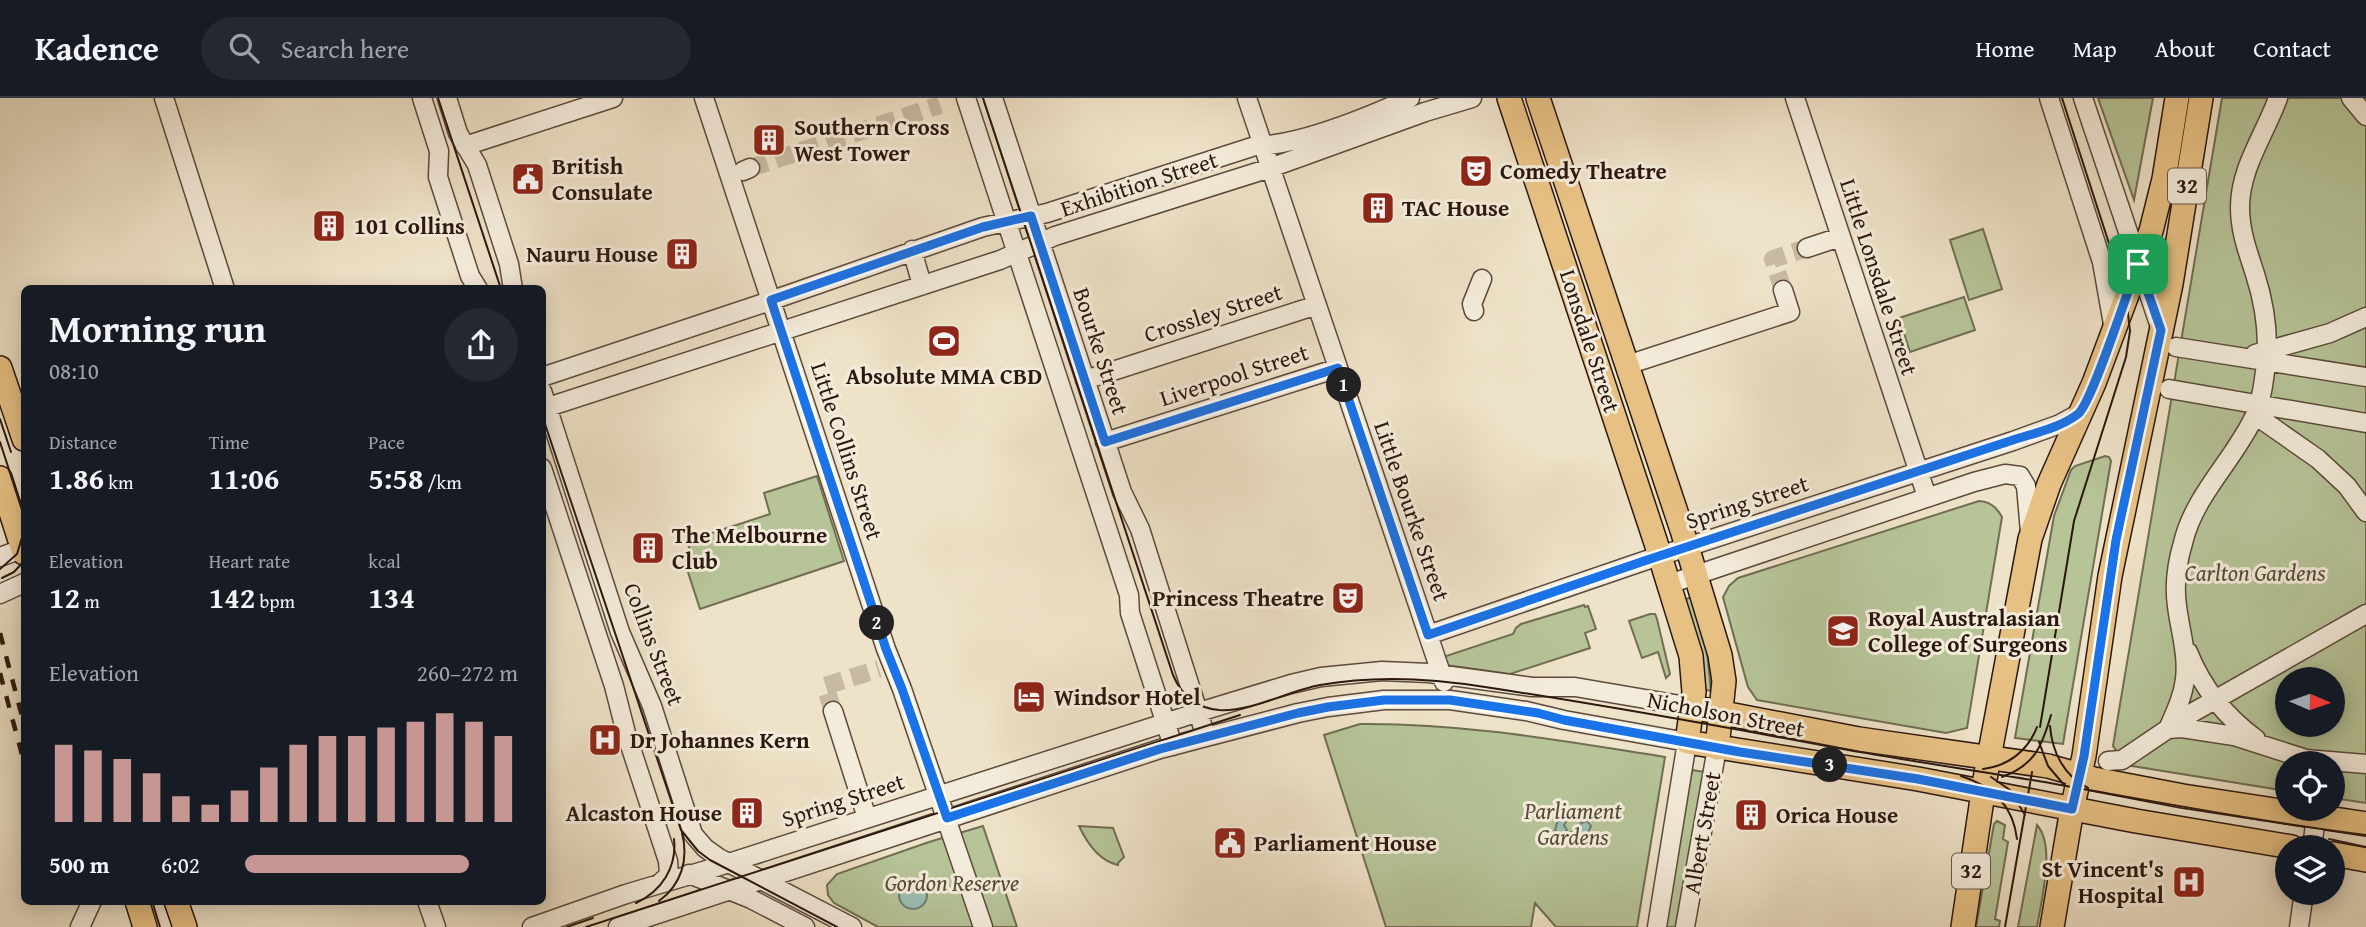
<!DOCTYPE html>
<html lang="en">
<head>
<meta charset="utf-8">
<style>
	body { margin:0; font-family:"Gentium Book Plus",serif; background:#242831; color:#f1f3f6; height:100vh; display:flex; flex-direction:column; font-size:26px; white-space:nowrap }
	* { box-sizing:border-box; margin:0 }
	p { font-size:23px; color:#9ea1a6 }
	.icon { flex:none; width:38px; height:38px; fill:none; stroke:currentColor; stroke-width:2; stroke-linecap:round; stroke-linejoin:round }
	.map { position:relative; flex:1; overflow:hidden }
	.side { position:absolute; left:21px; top:187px; width:525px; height:620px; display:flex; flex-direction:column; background:#171b24; border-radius:10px; box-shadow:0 4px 18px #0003 }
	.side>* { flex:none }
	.needle { width:46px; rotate:92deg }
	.controls { position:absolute; left:2275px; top:569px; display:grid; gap:14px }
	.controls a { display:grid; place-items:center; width:70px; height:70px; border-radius:50%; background:#171b24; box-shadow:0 4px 18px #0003; font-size:35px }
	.pin { position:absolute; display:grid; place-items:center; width:60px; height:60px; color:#fff; margin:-30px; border-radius:14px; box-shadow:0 4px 10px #0006 }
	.km { position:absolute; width:35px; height:35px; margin:-18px; border-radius:50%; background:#222; color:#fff; font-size:19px; line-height:35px; text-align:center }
	.round { display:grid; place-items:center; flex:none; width:74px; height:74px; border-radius:37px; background:#242831 }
	.headline { display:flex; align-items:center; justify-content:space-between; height:119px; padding:0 28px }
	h1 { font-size:38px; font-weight:700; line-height:52px }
	.metrics { display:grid; grid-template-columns:repeat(3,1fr); gap:10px; height:119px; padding:7px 28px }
	.metrics div { display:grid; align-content:center }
	.metrics b { font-size:30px; font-weight:700 }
	.metrics small { font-size:19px; font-weight:400 }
	.metrics p { font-size:19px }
	.chart { height:196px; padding:14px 28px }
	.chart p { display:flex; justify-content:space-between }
	.chart svg { width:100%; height:126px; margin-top:7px; stroke:#c59692; stroke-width:6 }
	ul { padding:0 28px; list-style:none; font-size:23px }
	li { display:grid; grid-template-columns:112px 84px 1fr; align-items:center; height:52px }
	li i { height:18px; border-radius:9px; background:#c59692 }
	header { display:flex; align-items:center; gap:42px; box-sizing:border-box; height:98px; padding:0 35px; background:#171b24; border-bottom:2px solid #363941 }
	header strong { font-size:33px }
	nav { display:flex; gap:38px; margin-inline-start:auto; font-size:24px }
	.search { width:490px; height:63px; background:#242831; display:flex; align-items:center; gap:18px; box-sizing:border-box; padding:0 24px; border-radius:38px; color:#9ea1a6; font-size:26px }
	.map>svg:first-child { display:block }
</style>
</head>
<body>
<header>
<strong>Kadence</strong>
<div class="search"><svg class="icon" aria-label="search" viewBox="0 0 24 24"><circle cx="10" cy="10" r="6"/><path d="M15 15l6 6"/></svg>Search here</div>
<nav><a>Home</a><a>Map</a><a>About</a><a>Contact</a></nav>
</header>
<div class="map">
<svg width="2366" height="829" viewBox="0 0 2366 829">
	<rect width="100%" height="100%" fill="#eee2c8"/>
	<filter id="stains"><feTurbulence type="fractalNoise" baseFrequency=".00286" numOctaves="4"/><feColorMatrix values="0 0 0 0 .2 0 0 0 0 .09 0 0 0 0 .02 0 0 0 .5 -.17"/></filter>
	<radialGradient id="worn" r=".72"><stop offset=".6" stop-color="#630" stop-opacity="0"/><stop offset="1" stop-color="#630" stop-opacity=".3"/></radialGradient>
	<path fill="#b6c498" stroke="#706e53" stroke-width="2" fill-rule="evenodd" d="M2098,0H2153L2134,102Z
		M2222,0H2366V705L2333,700V665H2287V693L2126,667L2113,648ZM2287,581H2333V626H2287Z
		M1983,131L2002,191L1969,202L1950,142Z
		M1964,199L1975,232L1910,254L1899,220Z
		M2105,358L2109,359L2111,363L2063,646L2015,640L2054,418L2071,372L2075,368Z
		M817,378L844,463L700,511L687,471L695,468L687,443L770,416L764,395Z
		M1979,403C1990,403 1997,410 2002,419L1967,630L1946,635L1757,602L1748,589L1723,499L1729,488L1738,480Z
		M1691,499L1707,554L1711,593L1697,590L1681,503Z
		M1584,507L1585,509L1588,508L1596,531L1585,535L1590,550L1510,576L1446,567L1443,559L1513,536L1516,530L1521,526Z
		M1650,516H1655L1657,521L1670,576L1666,580L1658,554L1642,560L1629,523Z
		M1360,626C1465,625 1562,643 1665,659L1637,829H1556L1535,805L1531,829H1386L1324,637Z
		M1692,672L1705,674L1677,829H1664Z
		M1997,723L2005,727L2003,741L2008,744L1995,821L2000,823L1999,829H1976L1994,726Z
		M2037,727C2056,748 2041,803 2037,829H2018Z
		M983,728L1017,829H878L834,805L828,797L827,787L837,776L929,744Z
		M1079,728L1113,730L1124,759L1118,765V767C1100,763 1087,745 1079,728Z"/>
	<path fill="#9abeb1" stroke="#6e7b70" stroke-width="2" d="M1577,709L1580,714L1578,720H1569L1564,727L1568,734H1576L1581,725L1587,723L1591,728C1582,750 1568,750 1555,732C1559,717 1561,712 1577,709Z
		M899 797a14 14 0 1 1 28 0a14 14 0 1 1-28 0Z"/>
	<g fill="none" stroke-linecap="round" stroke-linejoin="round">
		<path stroke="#c7b9a3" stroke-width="18" stroke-dasharray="18 9" stroke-linecap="butt" d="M750,70L940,7
			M1783,192L1773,161L1807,150
			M833,613L825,588L879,571"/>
		<defs>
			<path id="minor" d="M164,0L225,191
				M422,0L439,53L438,79L470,178L478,191
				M447,0L458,35L477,67L509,166L513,191
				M704,0L886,551L902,591L983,829
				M966,0L1129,497L1130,515L1173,648
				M993,0L1122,394L1140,431L1206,639
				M1247,0L1444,584
				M1795,0L1927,399
				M2049,0L2102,164L2114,232
				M2083,0L2161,232
				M2278,0C2265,36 2240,70 2240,109C2240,134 2248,154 2255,176C2264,204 2269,235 2266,265C2264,282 2262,301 2255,317C2235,361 2194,397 2183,445C2177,465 2174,487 2177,508C2180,532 2188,557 2185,581C2183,599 2175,615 2168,631L2182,630L2234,638L2306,661L2366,666
				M2351,0L2366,18
				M465,48L613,0
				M743,73L750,70
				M1807,150L1840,139
				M912,152L922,187
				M1474,213L1472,206L1482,181
				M2176,249L2366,279
				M2255,256L2330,235L2366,219
				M1627,267L1790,214L1783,192
				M542,279L761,206L983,129L1047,115L1255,48C1301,47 1368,19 1410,0
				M1085,282L1317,207
				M2169,291L2366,325
				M542,293L620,534L652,608L693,736L705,750L719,760L852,829
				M542,311L1000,162L1055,138L1270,70L1425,14L1472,0
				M2255,317L2318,361L2347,388L2366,414
				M1105,344L1338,270
				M542,370L614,588L626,635L668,763L669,777L659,786
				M0,459L24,450
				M1669,486L1974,384L2005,376L2020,378L2026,388L2030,434
				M0,496L24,485
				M1428,537L1644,463L2013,343L2060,326L2080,315
				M2188,554C2202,589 2226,619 2256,641
				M833,613L867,720
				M2108,663L2122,662L2190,616L2366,516
				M2312,749L2316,720
				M689,776L751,801L805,829
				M427,803L436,829
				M80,829L92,803
				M532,829L626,796L710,771L1199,614L1291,586L1321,579L1382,573L1429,575L1532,589H1575L1692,609
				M618,829L1160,651L1298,615L1328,609L1384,602H1450L1526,613L1564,622L1687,644L1657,829
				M1685,829L1717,650
				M2299,829L2304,794"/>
			<path id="major" d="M1509,0L1655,442L1691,558L1694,594L1687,644L1918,681L2136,723L2292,749
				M1538,0L1682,432L1720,557L1724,583L1717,650
				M0,270L24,341
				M0,380L24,455
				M1692,609L1859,641L2048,668L2094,681L2183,698L2366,726
				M2333,756L2366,762
				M137,803L145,829
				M176,803L185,829
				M1963,829L1985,681L2030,441L2049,386L2094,285L2151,133L2164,81L2177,0
				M2052,829L2072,711L2084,658L2110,478L2171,186L2201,0"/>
		</defs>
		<use href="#minor" stroke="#5c4a3c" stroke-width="21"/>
		<use href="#major" stroke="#2b170e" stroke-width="26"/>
		<use href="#minor" stroke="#f4ecdb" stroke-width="18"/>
		<use href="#major" stroke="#e7c184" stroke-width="23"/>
		<path stroke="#2b170e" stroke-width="2" d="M438,0L501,191
			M983,0L1173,577C1181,596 1196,610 1219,612C1251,614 1288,593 1320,587C1375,577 1430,580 1485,589C1603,607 1720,628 1837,650C1904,662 1971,672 2038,683C2147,702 2256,723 2366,737
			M542,317L681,732L698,753L710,762L837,829
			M0,321L11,354
			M0,344L24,418
			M0,471L17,456L24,433
			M2,480L14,474L24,463
			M2050,628C2052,654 2064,678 2088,690
			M2040,629L2074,423L2126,259L2130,233L2126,198L2062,0
			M2039,644L2048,668L2065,688
			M1983,671C2008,668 2028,653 2037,629
			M1961,678C1993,688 2013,707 2017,741
			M1991,679L2010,692L2025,717
			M2002,679C2035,667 2042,648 2051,617
			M2329,741L2366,749
			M152,803L160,829
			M659,803C681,787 689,762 682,735
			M636,805C662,793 677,769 674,741
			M567,829L593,820
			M586,829L1240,617
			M2005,829L2032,674"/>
		<path stroke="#2b170e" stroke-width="4.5" stroke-dasharray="12 12" stroke-linecap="butt" d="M0,535L24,626
			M0,575L24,664"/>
	</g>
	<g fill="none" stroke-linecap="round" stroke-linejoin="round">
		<defs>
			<path id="route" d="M1031,118L1105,344L1338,270L1428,537L1644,463L2013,342C2034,335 2060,330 2078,316C2092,305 2128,191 2138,166L2161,232L2116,442L2084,658L2072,711L1918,681L1740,654L1564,622L1538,615L1450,602H1384L1328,609L1298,615L1160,651L947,720L902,591L886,551L771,202L983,129Z"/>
		</defs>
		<use href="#route" stroke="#fff" stroke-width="14"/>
		<use href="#route" stroke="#1a73e8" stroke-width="9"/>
	</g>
	<defs>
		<symbol id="building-square" viewBox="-11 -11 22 22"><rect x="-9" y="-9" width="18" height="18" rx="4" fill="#8f2418" stroke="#f4ecdb"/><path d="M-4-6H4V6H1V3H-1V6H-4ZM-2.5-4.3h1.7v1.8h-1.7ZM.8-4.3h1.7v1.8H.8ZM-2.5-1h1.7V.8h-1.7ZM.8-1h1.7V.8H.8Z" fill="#fff"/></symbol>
		<symbol id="theatre-square" viewBox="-11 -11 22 22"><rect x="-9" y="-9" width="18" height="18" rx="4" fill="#8f2418" stroke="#f4ecdb"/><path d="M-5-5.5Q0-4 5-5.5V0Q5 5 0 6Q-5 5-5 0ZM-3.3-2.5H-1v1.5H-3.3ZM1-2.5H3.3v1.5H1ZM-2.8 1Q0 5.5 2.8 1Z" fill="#fff"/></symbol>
		<symbol id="civic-square" viewBox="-11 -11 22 22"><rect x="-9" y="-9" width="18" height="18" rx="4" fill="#8f2418" stroke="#f4ecdb"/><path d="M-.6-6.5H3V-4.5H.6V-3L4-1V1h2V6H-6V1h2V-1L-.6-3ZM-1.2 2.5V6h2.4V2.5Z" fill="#fff"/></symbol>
		<symbol id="stadium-square" viewBox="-11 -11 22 22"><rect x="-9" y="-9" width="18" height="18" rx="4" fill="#8f2418" stroke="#f4ecdb"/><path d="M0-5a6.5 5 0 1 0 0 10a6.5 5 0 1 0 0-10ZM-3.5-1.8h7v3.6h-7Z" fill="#fff"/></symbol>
		<symbol id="university-square" viewBox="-11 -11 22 22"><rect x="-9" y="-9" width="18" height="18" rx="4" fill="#8f2418" stroke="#f4ecdb"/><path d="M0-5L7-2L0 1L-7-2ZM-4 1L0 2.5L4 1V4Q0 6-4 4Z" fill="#fff"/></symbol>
		<symbol id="hotel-square" viewBox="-11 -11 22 22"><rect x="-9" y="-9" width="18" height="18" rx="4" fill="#8f2418" stroke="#f4ecdb"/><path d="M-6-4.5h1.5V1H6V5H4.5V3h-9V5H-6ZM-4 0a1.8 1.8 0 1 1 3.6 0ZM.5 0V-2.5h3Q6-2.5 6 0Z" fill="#fff"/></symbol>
		<symbol id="hospital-square" viewBox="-11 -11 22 22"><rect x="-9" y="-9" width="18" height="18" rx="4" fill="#8f2418" stroke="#f4ecdb"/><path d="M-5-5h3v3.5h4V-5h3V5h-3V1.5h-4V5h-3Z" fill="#fff"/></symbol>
	</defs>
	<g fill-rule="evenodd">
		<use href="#building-square" x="750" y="23" width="38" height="38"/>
		<use href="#theatre-square" x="1457" y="54" width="38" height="38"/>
		<use href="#civic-square" x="509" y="62" width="38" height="38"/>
		<use href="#building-square" x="1359" y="91" width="38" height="38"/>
		<use href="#building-square" x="310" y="109" width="38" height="38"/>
		<use href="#building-square" x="663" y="137" width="38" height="38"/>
		<use href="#stadium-square" x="925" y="224" width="38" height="38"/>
		<use href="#building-square" x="629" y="431" width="38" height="38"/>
		<use href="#theatre-square" x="1329" y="481" width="38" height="38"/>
		<use href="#university-square" x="1824" y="514" width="38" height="38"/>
		<use href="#hotel-square" x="1010" y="580" width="38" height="38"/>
		<use href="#hospital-square" x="586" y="623" width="38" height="38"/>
		<use href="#building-square" x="728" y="696" width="38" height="38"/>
		<use href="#building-square" x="1732" y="698" width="38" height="38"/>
		<use href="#civic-square" x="1211" y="726" width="38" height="38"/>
		<use href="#hospital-square" x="2170" y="765" width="38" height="38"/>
	</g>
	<g text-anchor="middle" stroke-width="6" stroke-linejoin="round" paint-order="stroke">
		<g fill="#f4ecdb" stroke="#67574c" stroke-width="2">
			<rect x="2168" y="70.5" width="38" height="35" rx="5"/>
			<rect x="1952" y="755.5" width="38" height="35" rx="5"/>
		</g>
		<g font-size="21" font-weight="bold" fill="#2b170e">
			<text x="2187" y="95">32</text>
			<text x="1971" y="780">32</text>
		</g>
		<g font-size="23" font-weight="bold" fill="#2b170e" stroke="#f4ecdb" text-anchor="start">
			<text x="794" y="37">Southern Cross<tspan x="794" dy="26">West Tower</tspan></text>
			<text x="552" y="76">British<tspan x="552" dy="26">Consulate</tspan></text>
			<text x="1500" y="81">Comedy Theatre</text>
			<text x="1402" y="118">TAC House</text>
			<text x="354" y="136">101 Collins</text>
			<text x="658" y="164" text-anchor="end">Nauru House</text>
			<text x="944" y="286" text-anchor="middle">Absolute MMA CBD</text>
			<text x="672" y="445">The Melbourne<tspan x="672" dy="26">Club</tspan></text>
			<text x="1324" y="508" text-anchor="end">Princess Theatre</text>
			<text x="1868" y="528">Royal Australasian<tspan x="1868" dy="26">College of Surgeons</tspan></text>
			<text x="1054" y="607">Windsor Hotel</text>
			<text x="630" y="650">Dr Johannes Kern</text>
			<text x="722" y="723" text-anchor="end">Alcaston House</text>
			<text x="1776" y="725">Orica House</text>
			<text x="1254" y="753">Parliament House</text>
			<text x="2164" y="779" text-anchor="end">St Vincent's<tspan x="2164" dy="26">Hospital</tspan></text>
		</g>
		<g font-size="23" fill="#2b170e" stroke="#f4ecdb">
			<text transform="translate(1139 86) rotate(-18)" y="8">Exhibition Street</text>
			<text transform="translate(1879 179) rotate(72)" y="8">Little Lonsdale Street</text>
			<text transform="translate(1213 215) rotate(-18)" y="8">Crossley Street</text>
			<text transform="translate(1590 243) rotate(72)" y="8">Lonsdale Street</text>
			<text transform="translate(1101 253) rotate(72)" y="8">Bourke Street</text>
			<text transform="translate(1234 277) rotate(-18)" y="8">Liverpool Street</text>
			<text transform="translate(847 353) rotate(72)" y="8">Little Collins Street</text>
			<text transform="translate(1747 404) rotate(-18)" y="8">Spring Street</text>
			<text transform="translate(1412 413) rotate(71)" y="8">Little Bourke Street</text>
			<text transform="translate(654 546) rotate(69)" y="8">Collins Street</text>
			<text transform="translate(1726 616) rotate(11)" y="8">Nicholson Street</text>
			<text transform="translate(843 702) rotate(-18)" y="8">Spring Street</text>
			<text transform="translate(1702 735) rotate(-80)" y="8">Albert Street</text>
		</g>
		<g font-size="23" font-style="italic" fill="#554b37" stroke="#f4ecdb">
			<text x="2255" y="483">Carlton Gardens</text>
			<text x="1573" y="721">Parliament<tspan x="1573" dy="26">Gardens</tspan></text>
			<text x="952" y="793">Gordon Reserve</text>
		</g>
	</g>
	<rect width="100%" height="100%" filter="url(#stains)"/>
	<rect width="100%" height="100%" fill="url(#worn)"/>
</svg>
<div class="controls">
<a><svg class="needle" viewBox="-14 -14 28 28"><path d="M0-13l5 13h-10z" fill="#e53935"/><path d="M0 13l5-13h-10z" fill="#9ea1a6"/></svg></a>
<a><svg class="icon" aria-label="locate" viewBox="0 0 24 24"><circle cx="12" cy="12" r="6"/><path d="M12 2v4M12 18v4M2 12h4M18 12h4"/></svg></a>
<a><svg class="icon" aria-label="layers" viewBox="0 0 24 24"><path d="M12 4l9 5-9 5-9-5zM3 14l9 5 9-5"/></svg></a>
</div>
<div class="pin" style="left:2138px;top:166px;background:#1e9e55"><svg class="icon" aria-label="arrive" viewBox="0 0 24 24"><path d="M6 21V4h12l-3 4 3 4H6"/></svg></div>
<b class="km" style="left:1344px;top:287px">1</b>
<b class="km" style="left:877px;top:525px">2</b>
<b class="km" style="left:1830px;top:667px">3</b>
<section class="side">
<div class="headline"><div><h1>Morning run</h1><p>08:10</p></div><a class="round"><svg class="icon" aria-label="share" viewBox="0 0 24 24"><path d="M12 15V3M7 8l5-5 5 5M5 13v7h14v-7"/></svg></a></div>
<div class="metrics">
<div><p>Distance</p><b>1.86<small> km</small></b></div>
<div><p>Time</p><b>11:06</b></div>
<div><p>Pace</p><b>5:58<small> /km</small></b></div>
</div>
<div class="metrics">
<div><p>Elevation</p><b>12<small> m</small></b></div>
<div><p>Heart rate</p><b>142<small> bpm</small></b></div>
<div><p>kcal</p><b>134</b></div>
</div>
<div class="chart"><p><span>Elevation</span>260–272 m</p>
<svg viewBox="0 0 160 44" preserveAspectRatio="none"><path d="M5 44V17M15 44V19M25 44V22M35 44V27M45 44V35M55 44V38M65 44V33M75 44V25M85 44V17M95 44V14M105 44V14M115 44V11M125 44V9M135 44V6M145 44V9M155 44V14"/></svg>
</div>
<ul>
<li><b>500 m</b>6:02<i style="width:82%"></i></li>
</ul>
</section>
</div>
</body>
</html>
